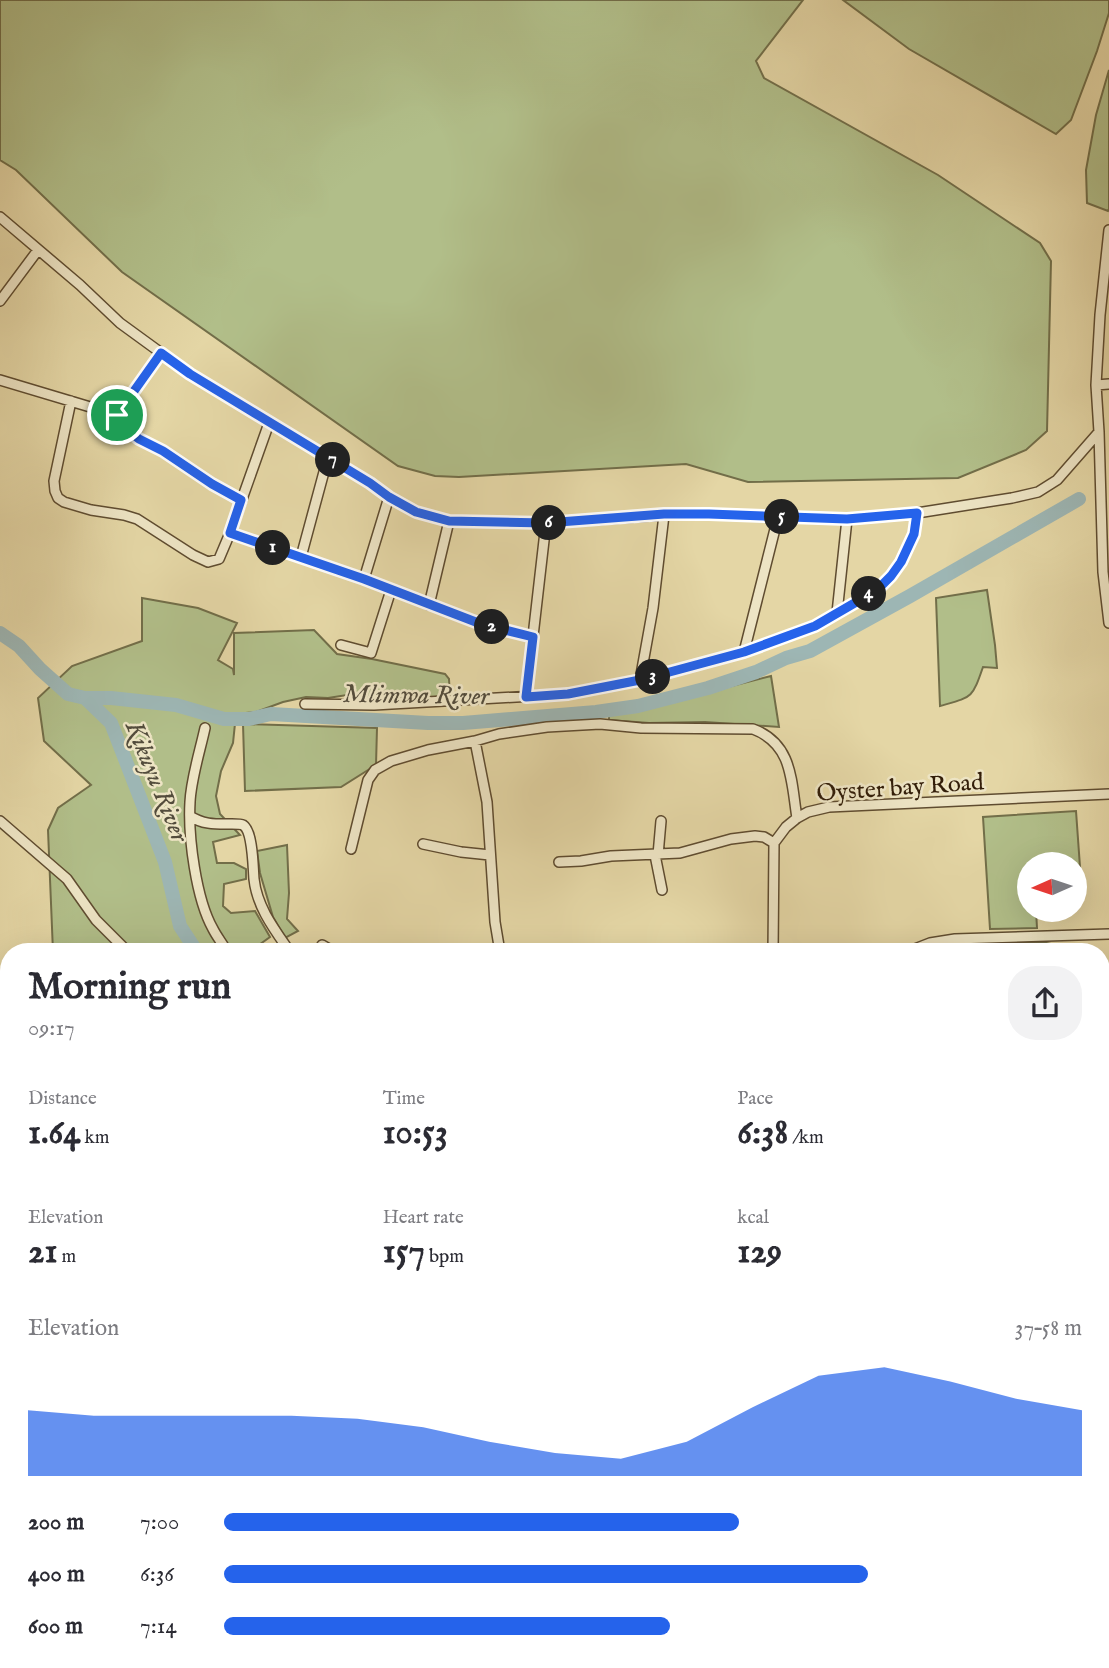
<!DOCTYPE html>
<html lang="en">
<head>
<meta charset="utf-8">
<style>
	body { margin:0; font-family:"IM FELL English",serif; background:#f2f2f3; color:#2b2b33; height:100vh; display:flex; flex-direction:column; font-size:26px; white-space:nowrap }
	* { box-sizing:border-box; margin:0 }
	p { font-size:23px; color:#7c7c81 }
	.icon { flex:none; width:38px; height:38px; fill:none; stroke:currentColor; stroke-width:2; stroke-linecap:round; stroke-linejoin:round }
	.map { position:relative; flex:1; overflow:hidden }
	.details { position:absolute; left:0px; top:943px; width:1110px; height:726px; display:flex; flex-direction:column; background:#fff; border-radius:28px 28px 0 0; box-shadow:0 7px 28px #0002 }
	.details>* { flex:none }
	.needle { width:46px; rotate:267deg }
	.tools { position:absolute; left:1017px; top:852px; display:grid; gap:14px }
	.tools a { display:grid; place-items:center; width:70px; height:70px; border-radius:50%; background:#fff; box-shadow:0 7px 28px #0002; font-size:35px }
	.pin { position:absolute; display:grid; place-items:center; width:60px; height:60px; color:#fff; margin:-30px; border:4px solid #fff; border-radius:50%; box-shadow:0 2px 7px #0007 }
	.km { position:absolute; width:35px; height:35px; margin:-18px; border-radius:50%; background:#222; color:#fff; font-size:19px; line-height:35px; text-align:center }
	.round { display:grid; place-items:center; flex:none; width:74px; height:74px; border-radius:28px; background:#f2f2f3 }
	.overview { display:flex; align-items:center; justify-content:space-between; height:119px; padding:0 28px }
	h1 { font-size:38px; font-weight:700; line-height:52px }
	.stats { display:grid; grid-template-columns:repeat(3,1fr); gap:10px; height:119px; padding:7px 28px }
	.stats div { display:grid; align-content:center }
	.stats b { font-size:35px; font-weight:700 }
	.stats small { font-size:19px; font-weight:400 }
	.stats p { font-size:19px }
	.chart { height:196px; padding:14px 28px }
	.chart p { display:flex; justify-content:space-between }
	.chart svg { width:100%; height:126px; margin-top:7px; fill:#2563eb; opacity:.7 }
	ul { padding:0 28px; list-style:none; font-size:23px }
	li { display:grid; grid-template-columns:112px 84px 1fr; align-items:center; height:52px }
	li i { height:18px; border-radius:9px; background:#2563eb }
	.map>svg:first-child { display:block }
</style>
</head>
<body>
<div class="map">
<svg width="1109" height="1668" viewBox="0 0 1109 1668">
	<rect width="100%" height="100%" fill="#e4d6a5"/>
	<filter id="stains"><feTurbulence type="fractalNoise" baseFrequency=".00286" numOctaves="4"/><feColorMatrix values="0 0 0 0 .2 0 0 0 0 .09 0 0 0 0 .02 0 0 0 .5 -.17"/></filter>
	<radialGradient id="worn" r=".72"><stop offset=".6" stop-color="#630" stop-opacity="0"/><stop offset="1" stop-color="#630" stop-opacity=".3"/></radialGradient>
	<path fill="#b1be89" stroke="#726e49" stroke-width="2" d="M0,0H803L756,61L764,78L938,175L1040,243L1051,261L1047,431L1026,450L958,478L748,482L686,464L459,477L435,476L398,466L122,272L16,170L0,160Z
		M843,0H1109V13L1097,51L1071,120L1056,134L909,49Z
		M1109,70V209L1108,211L1087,203L1086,170L1096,115Z
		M987,590L995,645L997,668L983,667C972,699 972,697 940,706L936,598Z
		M142,598L198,608L237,623L218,660L233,669L234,675V633L314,630L337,654L372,659L445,674L449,679L450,696L385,700H373L362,696L347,695L328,698L306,697L283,702L256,712L236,714L233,743L221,771L216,796L220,814L240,835L213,842L217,863H234L246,869V879L224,884L223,906L231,913L255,911L270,937L249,952H53L48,830L58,808L91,785L44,741L38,698L72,666L142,641Z
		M771,676L779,727L705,722L649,723L609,720V714L658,705Z
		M243,724L377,728L376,765L341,787L245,791Z
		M1076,811L1080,867L1075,868L1074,864H1029V910H1036L1037,928L990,929L983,817Z
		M287,845L289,893L287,919L298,931L285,938L273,917L260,873L257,851Z
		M1042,942L1074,949L1071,952H983L982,943Z"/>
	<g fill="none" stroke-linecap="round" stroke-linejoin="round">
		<path stroke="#9db6b4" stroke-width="14" d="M0,633L19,646L40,669L68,694L85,698L111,723L165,862L180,926L197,952
			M85,698H111L176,705L224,719H249L271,714L428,723H463L596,712L638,706L708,688L756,672L786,658L810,651L910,596L1079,499
			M690,1661L713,1668"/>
		<defs>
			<path id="minor" d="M0,217L80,285L120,323L190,374L370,483L389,497L416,512L449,521L546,523L664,515L709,514L847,519L917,513L1012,498L1038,492L1057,480L1099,432
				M1109,230L1100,315L1096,385L1099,432L1103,572L1109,623
				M0,301L38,250
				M0,380L117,415L125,424L130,432L139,439L163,451L212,484L241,500
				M1096,385L1109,384
				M71,401L54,481L55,491L58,498L64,502L91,510L124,515L137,519L193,555L208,562L219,559L230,533
				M117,415L161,353
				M269,423L230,533L364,579L481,624L533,637
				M301,557L328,457
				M364,579L389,497
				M429,605L449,521
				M837,613L847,519
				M341,645L371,653L391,590
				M744,652L778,517
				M640,680L653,608L664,515
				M526,697L546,523
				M305,704L374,705L568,694L640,680L744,652L815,626L877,590L891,576L901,562L914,534L917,513
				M205,728C200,751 191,779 190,802C188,837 196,899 213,929C217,937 223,944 227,952
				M475,741L487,802L495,922L500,952
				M190,816C203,825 217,824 232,824C235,824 241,824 243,825C253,831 253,868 254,879C257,907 274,929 290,952
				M0,821L67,879L96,920L128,952
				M423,844L461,852L490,855
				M351,849L368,780L375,770L391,761L428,750L475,741L499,734L547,727L600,724L641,728L753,729C793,744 791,781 797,818
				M655,855L662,890
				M658,855L661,821
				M559,862L581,861L611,856L680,853L731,839L755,836L764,837L774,843
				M322,945L334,952
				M773,952L774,843L786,827L797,818L808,812L829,807L1109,794
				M907,952L930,943L955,939L1109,934
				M0,1093L4,1094L9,1098
				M0,1190L9,1121
				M1101,1195H1109
				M0,1207L1,1223L9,1244
				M1101,1298L1109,1297
				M0,1364L9,1368
				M0,1409L9,1412
				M0,1580L9,1579
				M0,1630L5,1626L9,1611
				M169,1661L174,1668
				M274,1661L284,1668
				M487,1661L491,1668
				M621,1661L643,1668
				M784,1661L806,1668
				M998,1661L1001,1668
				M1061,1661L1062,1668
				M295,1668L312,1661
				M346,1668L347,1661
				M839,1668L841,1661
				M926,1668L928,1661"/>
			<path id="highway" d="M0,1468L9,1467
				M1101,1537L1109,1538"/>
		</defs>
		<use href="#minor" stroke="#5f4c30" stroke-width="12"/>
		<use href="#highway" stroke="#331e09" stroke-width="16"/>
		<use href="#minor" stroke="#ede4c4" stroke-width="9"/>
		<use href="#highway" stroke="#e4d6a5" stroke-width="12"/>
	</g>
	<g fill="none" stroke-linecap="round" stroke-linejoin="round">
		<defs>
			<path id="route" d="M161,353L190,374L370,483L389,497L416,512L449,521L546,523L664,514H709L847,519L917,513L914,534L901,562L891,576L877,590L815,626L744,652L640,680L568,694L526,697L533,637L481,624L364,579L230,533L241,500L212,484L163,451L139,439L130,432L125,424L117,415Z"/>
		</defs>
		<use href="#route" stroke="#fff" stroke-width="14"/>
		<use href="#route" stroke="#2563eb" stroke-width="9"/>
	</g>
	<g text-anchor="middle" stroke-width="5" stroke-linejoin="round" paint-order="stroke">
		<g font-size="24" fill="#331e09" stroke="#ede4c4">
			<text transform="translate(900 787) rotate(-4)" y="8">Oyster bay Road</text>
		</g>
		<g font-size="26" font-style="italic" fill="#534c3c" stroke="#ede4c4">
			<text transform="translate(416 694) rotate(1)" y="9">Mlimwa River</text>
			<text transform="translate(158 781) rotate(68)" y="9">Kikuyu River</text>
		</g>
	</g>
	<rect width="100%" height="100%" filter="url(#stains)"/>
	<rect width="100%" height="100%" fill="url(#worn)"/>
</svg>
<div class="tools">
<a><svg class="needle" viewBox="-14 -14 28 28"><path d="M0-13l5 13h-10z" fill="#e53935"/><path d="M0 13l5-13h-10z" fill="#7c7c81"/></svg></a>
</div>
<div class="pin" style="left:117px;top:415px;background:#1e9e55"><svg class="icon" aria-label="arrive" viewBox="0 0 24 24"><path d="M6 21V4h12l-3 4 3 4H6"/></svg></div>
<b class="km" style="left:273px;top:548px">1</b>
<b class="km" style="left:492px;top:627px">2</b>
<b class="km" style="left:653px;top:677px">3</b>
<b class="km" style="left:869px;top:594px">4</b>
<b class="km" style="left:782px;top:517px">5</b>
<b class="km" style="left:549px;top:523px">6</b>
<b class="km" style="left:333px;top:460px">7</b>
<section class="details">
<div class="overview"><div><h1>Morning run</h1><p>09:17</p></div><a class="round"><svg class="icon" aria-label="share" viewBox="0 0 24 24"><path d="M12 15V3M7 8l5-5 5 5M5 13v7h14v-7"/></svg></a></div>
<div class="stats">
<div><p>Distance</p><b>1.64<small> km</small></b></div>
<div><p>Time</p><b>10:53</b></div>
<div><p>Pace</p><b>6:38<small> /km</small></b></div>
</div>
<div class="stats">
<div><p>Elevation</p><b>21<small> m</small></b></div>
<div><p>Heart rate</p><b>157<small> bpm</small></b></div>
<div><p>kcal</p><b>129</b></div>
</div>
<div class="chart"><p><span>Elevation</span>37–58 m</p>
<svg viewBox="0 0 160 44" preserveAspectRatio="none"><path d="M0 44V21L10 23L20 23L30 23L40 23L50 24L60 27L70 32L80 36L90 38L100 32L110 20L120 9L130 6L140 11L150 17L160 21V44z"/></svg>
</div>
<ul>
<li><b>200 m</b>7:00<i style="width:60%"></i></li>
<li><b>400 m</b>6:36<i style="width:75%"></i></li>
<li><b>600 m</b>7:14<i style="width:52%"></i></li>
</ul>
</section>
</div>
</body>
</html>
